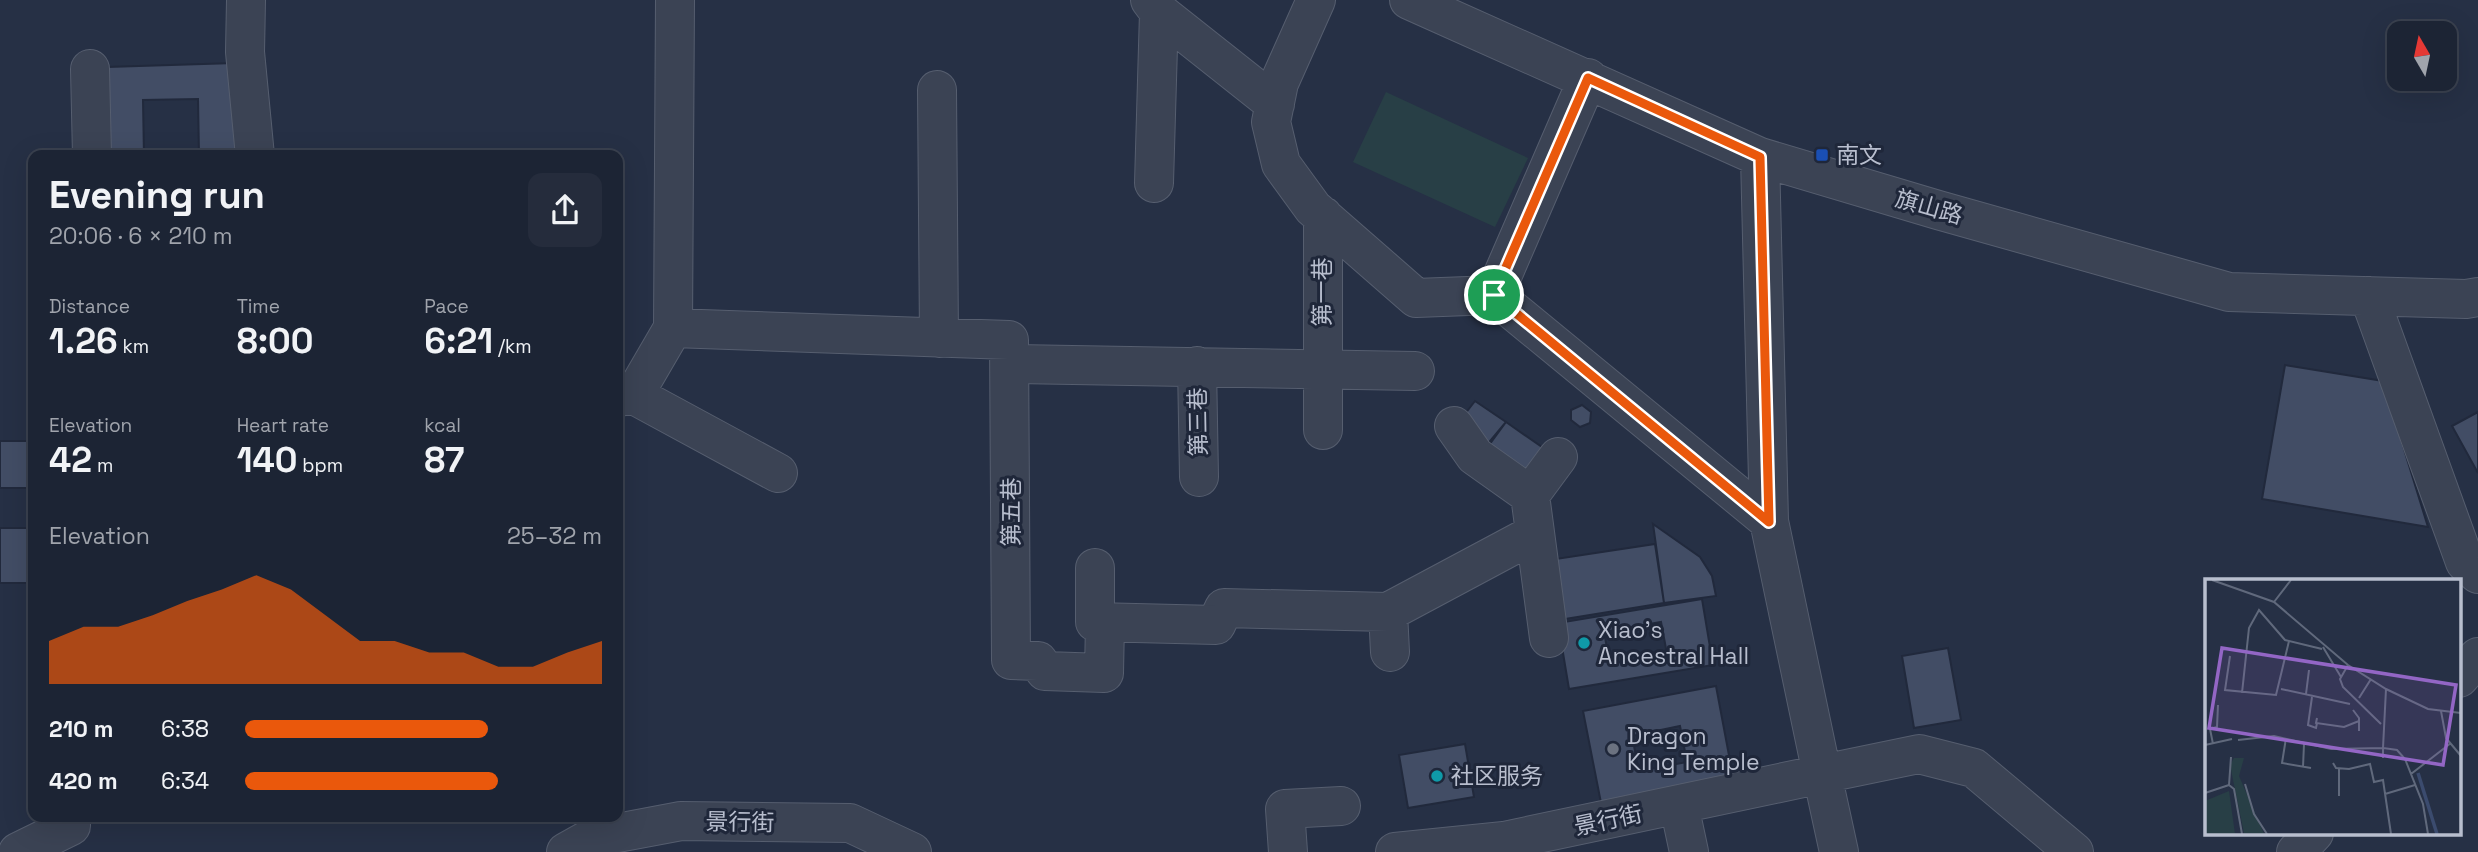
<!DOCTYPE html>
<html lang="en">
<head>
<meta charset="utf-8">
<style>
	body { margin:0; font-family:"Space Grotesk","Noto Sans SC",sans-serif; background:#252c3c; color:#f1f3f6; height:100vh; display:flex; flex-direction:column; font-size:26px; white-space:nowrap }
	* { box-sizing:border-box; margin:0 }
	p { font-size:23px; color:#a0a4ac }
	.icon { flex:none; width:38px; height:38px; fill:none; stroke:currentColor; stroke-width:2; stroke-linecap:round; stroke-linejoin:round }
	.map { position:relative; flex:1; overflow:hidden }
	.panel { position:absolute; left:28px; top:150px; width:595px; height:672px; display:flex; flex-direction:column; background:#1c2434; border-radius:14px; box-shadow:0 7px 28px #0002,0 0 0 2px #3a414f }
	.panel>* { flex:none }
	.needle { width:46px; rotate:351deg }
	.fabs { position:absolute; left:2387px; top:21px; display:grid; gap:14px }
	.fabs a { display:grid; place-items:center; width:70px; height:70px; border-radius:14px; background:#1c2434; box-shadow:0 7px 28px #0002,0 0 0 2px #3a414f; font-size:35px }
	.pin { position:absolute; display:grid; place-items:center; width:60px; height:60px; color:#fff; margin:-30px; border:4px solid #fff; border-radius:50%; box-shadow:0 2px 7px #0007 }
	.round { display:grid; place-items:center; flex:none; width:74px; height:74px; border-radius:14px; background:#252c3c }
	.head { display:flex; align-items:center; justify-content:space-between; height:119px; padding:0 21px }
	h1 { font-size:38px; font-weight:700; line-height:52px }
	.figures { display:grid; grid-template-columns:repeat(3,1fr); gap:10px; height:119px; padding:7px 21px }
	.figures div { display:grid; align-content:center }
	.figures b { font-size:35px; font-weight:700 }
	.figures small { font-size:19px; font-weight:400 }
	.figures p { font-size:19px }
	.chart { height:196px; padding:14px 21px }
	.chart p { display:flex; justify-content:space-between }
	.chart svg { width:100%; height:126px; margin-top:7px; fill:#ea580c; opacity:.7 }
	ul { padding:0 21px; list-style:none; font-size:23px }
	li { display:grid; grid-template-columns:112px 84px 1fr; align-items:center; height:52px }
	li i { height:18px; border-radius:9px; background:#ea580c }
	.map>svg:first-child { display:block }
</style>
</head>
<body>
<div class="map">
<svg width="2478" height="852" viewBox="0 0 2478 852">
	<rect width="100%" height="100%" fill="#263045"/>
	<path fill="#283f46" d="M1386,92L1528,158L1495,227L1353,162Z"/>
	<path fill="#424d65" stroke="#21293c" stroke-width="2" fill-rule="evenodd" d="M235,63L238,156H192H199L198,99L143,100L144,156H109L107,67Z
		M2285,365L2383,381L2428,527L2262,499Z
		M1475,401L1506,422L1486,446L1458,423Z
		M1582,405L1591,412L1590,423L1580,427L1571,420V410Z
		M2478,412V473L2452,426Z
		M1506,422L1552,454L1531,484L1484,452Z
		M0,441H33V488H0Z
		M1653,524L1700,557L1712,576L1716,596L1664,603Z
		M0,528H33V583H0Z
		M1655,544L1664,603L1559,620L1549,560Z
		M1702,599L1713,665L1569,689L1558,623ZM1661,622L1667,654L1610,664L1604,632Z
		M1948,648L1961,720L1914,728L1902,656Z
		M1716,686L1734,782L1602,808L1583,711ZM1680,726L1687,762L1639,771L1632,736Z
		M1465,744L1474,797L1408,808L1399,755Z"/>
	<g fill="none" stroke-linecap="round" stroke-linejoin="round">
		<defs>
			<path id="minor" d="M246,0L245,52L255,156
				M1150,0L1159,12L1275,104
				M1316,0L1279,83L1271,122L1281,164L1313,208L1416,298L1494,295L1769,521
				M1409,0L1760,157L1938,210L2229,292L2466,299L2478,297
				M90,69L92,156
				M937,90L939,338
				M1760,157L1769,521L1822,774L1919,754L1974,768L2074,852
				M1154,183L1159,12
				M1494,295L1588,78
				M2369,296L2465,562L2478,574
				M673,328L1009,340L1011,660L1038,661L1045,671L1104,673L1105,622
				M1010,364L1415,371
				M1197,366L1199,477
				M634,395L778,473
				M618,397L634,395L673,328L675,0
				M1454,426L1475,456L1530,495
				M1323,430V216
				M1095,568V622L1216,625L1224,608L1388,612L1534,534
				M1388,612L1390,652
				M1549,638L1530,495L1558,457
				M2459,678L2478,657
				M1679,805L1689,852
				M18,852L71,826V817
				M566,852L591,838L681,821L850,823L912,852
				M1288,852L1285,809L1341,806
				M1395,852L1504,841L1822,774L1839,852
				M2296,852L2314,833"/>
		</defs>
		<use href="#minor" stroke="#565e6f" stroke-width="40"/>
		<use href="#minor" stroke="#3b4354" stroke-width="38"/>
	</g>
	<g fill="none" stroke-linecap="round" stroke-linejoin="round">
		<defs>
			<path id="route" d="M1588,78L1760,157L1769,522L1494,295Z"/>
		</defs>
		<use href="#route" stroke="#fff" stroke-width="14"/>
		<use href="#route" stroke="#ea580c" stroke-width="9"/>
	</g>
	<rect fill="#1a4fb4" stroke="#1f273a" stroke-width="2.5" x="1815" y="148" width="14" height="14" rx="3.5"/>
	<g fill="#0f9aa8" stroke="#1f273a" stroke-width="2.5">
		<circle cx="1584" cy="643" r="7"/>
		<circle cx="1437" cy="776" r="7"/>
	</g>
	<circle fill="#6b7280" stroke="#1f273a" stroke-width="2.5" cx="1613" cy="749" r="7"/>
	<g text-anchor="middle" stroke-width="6" stroke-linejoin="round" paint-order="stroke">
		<g font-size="23" fill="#b8bece" stroke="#1f273a" text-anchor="start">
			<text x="1836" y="163">南文</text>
			<text x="1598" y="638">Xiao's<tspan x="1598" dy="26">Ancestral Hall</tspan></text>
			<text x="1627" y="744">Dragon<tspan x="1627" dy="26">King Temple</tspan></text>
			<text x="1451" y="784">社区服务</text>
		</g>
		<g font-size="23" fill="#b8bece" stroke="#1f273a">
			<text transform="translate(1929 207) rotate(16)" y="8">旗山路</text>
			<text transform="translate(1322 292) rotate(-90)" y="8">笰一巷</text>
			<text transform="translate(1198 422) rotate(-91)" y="8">笰三巷</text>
			<text transform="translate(1011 512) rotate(-90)" y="8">笰五巷</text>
			<text transform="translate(1608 820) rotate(-12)" y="8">景行街</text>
			<text transform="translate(740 822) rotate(1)" y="8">景行街</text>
		</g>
	</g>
	<g transform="translate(2205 579)">
		<rect width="256" height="256" fill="#263045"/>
		<path d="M29,179H39L34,197L59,255L39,254L25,186ZM24,212L30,255H0V222Z" fill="#283f46"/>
		<path fill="none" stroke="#3b4b6e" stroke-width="3.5" d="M213,194L232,255"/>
		<path fill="none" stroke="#60697c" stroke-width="2" d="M7,1L69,23L143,86L181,110L223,130L256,134M69,23L86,1M118,68L136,98M25,77L20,111L71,116L84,62M143,86L135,100L138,108L176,145M76,110L145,125M181,110L178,169L192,171L200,180L218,225L223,255M37,114L44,49L54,31L80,61L117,70M101,115L104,91M107,118L103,146L111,149L112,144M154,119L166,100M148,131L154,139V152M236,132L241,159L256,177M112,139L111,144L139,148L154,142M81,159L77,184L106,189M33,161L69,157L126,170L178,169V179M8,165L5,150L12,148L13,126M0,166L27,160M26,178L24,206L29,210L37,255M128,184L131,189L144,190L165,185L169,203L178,201L186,255M98,188L99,165M206,195L246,164M40,205L49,235L62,255M0,214L24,206M180,215L210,206M134,217V190"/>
		<path fill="#9366c5" fill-opacity="0.15" stroke="#9366c5" stroke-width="3.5" d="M17,69L251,106L238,186L4,149Z"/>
		<rect width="256" height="256" fill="none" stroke="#b8bece" stroke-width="3.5"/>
	</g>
</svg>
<div class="fabs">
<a><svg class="needle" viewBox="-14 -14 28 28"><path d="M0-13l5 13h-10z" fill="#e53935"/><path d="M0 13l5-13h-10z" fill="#a0a4ac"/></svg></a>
</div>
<div class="pin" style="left:1494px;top:295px;background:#1e9e55"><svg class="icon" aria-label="arrive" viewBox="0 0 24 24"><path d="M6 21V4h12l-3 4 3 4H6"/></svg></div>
<section class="panel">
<div class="head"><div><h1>Evening run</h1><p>20:06 · 6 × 210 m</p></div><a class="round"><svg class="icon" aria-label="share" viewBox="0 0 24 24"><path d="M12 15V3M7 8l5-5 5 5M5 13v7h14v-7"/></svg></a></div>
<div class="figures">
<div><p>Distance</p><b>1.26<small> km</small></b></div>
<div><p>Time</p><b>8:00</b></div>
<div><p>Pace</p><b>6:21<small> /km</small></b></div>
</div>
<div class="figures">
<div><p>Elevation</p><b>42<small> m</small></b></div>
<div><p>Heart rate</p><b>140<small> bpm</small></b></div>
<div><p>kcal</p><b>87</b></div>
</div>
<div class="chart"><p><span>Elevation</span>25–32 m</p>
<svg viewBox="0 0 160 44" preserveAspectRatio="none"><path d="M0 44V29L10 24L20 24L30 20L40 15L50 11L60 6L70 11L80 20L90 29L100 29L110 33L120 33L130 38L140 38L150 33L160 29V44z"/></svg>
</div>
<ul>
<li><b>210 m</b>6:38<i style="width:68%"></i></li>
<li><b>420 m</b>6:34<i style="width:71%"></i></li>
</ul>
</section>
</div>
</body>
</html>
